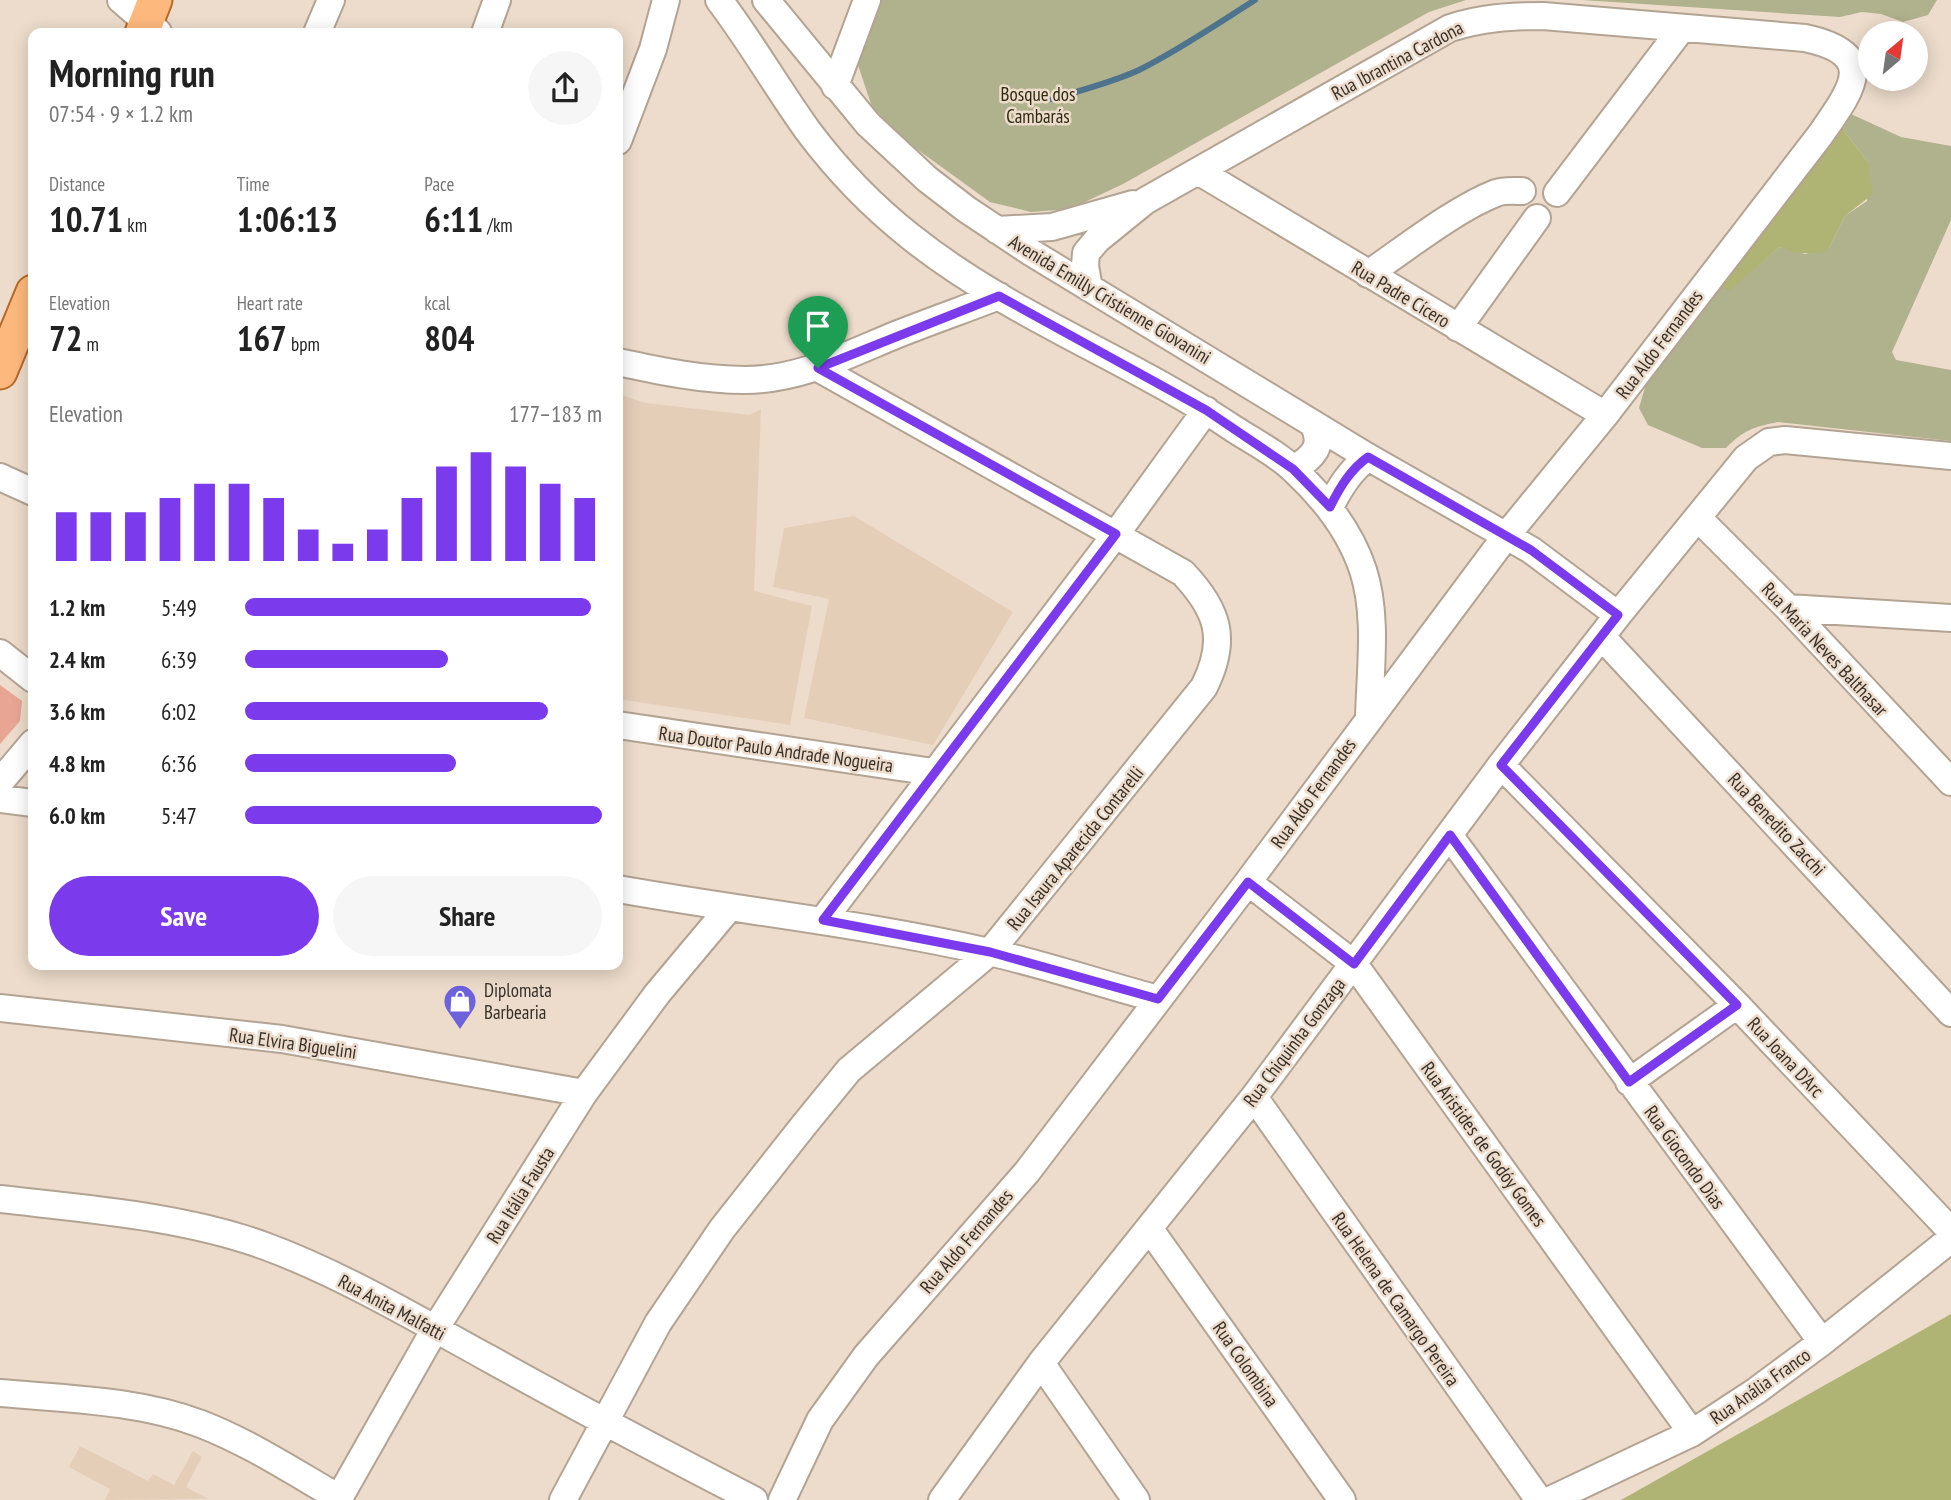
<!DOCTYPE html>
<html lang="en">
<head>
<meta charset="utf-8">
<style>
	body { margin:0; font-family:"PT Sans Narrow",sans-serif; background:#f6f6f6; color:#222; height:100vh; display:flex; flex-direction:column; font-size:26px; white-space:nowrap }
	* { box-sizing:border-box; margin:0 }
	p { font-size:23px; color:#767676 }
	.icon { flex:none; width:38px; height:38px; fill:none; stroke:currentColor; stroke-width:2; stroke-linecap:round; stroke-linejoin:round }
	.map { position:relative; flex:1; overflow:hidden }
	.sheet { position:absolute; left:28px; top:28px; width:595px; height:942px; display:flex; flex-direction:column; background:#fff; border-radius:14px; box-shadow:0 4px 18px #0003 }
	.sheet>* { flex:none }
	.needle { width:46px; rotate:29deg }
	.tools { position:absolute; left:1858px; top:21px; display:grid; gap:14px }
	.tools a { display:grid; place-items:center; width:70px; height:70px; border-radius:50%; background:#fff; box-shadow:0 4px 18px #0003; font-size:35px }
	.pin { position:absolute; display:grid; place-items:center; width:60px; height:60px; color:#fff; margin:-72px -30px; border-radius:50% 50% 50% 0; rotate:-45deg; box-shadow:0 0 7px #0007 }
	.pin .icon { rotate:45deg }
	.round { display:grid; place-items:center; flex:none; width:74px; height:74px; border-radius:37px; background:#f6f6f6 }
	.overview { display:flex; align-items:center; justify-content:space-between; height:119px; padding:0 21px }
	h1 { font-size:38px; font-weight:700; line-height:52px }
	.metrics { display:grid; grid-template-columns:repeat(3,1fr); gap:10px; height:119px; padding:7px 21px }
	.metrics div { display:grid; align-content:center }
	.metrics b { font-size:35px; font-weight:700 }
	.metrics small { font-size:19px; font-weight:400 }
	.metrics p { font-size:19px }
	.chart { height:196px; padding:14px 21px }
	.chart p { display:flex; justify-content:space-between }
	.chart svg { width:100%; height:126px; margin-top:7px; stroke:#7c3aed; stroke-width:6 }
	.action { display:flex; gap:14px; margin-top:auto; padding:14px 21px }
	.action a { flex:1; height:80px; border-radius:42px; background:#7c3aed; color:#fff; font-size:28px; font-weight:700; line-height:80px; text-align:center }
	.action a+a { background:#f6f6f6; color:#222 }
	ul { padding:0 21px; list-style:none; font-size:23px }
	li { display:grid; grid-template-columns:112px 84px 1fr; align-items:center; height:52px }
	li i { height:18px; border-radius:9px; background:#7c3aed }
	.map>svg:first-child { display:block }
</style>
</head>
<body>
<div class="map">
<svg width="1951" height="1500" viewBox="0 0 1951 1500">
	<rect width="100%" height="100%" fill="#eddccb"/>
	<path fill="#e5ceb8" d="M618,394L646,403L750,415L761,409L754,591L812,606L790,725L618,699Z
		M854,516L1013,612L933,745L804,718L829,599L773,587L784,528Z
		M80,1446L148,1481L153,1474L174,1485L193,1451L202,1457L186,1487L208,1499L105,1500L110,1489L69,1467Z"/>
	<path fill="#afb28c" d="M878,0H1466L1429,12L1123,184L1070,209L1031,212L990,202L907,142L872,107L858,65L862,42Z
		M1582,0H1937L1928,15L1903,22L1881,14L1862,12L1840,17Z
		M1851,114L1901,137L1951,146V220L1892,352L1896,360L1951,370V441L1778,422C1753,427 1744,430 1726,448H1702L1648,425L1639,408L1646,384L1716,287L1730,289L1780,247L1805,254L1829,248L1845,216L1867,201L1868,162L1844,131L1843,123Z"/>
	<path fill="#afb374" d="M1843,123L1844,131L1868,162L1873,194L1845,216L1829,248L1822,253H1796L1780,247L1730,290L1716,287Z
		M1951,1314V1500H1621Z"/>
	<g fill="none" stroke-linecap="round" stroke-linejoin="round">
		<path stroke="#4e738c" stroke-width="6" d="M1052,99C1081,90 1111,83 1139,70C1179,50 1217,24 1255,0"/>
	</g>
	<path fill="#e8a594" d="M0,685L22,701L20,721L0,744Z"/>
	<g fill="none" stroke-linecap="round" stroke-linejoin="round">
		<defs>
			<path id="minor" d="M121,0L158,32
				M719,0C751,42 777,88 808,131C838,171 873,207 911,237C1010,316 1130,359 1234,429C1254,442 1278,454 1295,471C1325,499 1350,531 1363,570C1378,616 1370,671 1369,718
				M766,0L868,124L927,179L966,209L1032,253L1368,457L1531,550L1618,615
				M317,33L331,0
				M485,33L497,0
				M835,86L867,0
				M618,141L653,49L666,0
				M1198,171L1605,415
				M1557,193L1682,28
				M997,230L1052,227L1133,204
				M1368,274C1405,249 1455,209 1496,193C1504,190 1514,191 1522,191
				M1458,328L1537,218
				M618,362C660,371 702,380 745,380C800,380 849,354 898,334C931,321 965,309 999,296
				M1293,469C1313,458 1325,445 1313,424
				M0,477L33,492
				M1330,507C1340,487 1350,471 1368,457
				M1698,518L1788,608L1951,782
				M1788,608L1951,618
				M1602,637L1951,1013
				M0,653L33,679
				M618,725L933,772
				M1501,765L1737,1005L1951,1231
				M0,782L33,743
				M0,799L33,803
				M1449,835L1822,1342
				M1248,882L1354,964L1692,1433
				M618,889C742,911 867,924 989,952C1046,965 1102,984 1158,999
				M823,920L1116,534L1206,410
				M0,1008L282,1039L584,1093
				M1629,1082L1737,1005
				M1254,1097L1539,1500
				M0,1199C86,1209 183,1216 265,1246C341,1274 417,1319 488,1358C576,1407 665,1454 754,1500
				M1149,1228L1342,1500
				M1041,1363L1136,1500
				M0,1393C67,1399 138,1400 201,1424C250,1443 294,1472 339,1498
				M338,1500L435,1329L584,1093L657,994L729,908
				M563,1500L658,1323L722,1229L804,1125L849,1070L990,952L1204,687C1228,639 1218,610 1183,573L818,368
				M782,1500L820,1420L866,1356L1027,1172L1248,882L1506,536L1605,415L1821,134C1852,89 1880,54 1805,38L1543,16C1510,16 1481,18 1450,28L1145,201L1097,240L1086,253L1085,266L1089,288
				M942,1500L1041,1363L1254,1097L1501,765L1618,615L1746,458L1769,442L1785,440L1951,456
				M1550,1500L1692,1433L1756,1391L1822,1342L1951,1239"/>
			<path id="major" d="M142,33L155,0
				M0,372L33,292"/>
		</defs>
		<use href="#minor" stroke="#b3a393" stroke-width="30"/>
		<use href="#major" stroke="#b66a28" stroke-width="37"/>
		<use href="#minor" stroke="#fff" stroke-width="26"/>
		<use href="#major" stroke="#fdb97d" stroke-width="33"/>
	</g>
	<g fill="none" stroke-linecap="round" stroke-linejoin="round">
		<defs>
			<path id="route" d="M999,296L1206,410L1293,469L1330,507C1340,487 1350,470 1368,457L1531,550L1618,615L1501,765L1737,1005L1629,1082L1450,835L1354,964L1248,882L1158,999L990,952L823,920L1116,534L818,368Z"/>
		</defs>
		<use href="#route" stroke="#fff" stroke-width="14"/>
		<use href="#route" stroke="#7c3aed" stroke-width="9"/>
	</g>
	<defs>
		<symbol id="shop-pin" viewBox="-11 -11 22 30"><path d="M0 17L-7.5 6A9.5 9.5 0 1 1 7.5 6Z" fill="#6c62dc" stroke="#eddccb"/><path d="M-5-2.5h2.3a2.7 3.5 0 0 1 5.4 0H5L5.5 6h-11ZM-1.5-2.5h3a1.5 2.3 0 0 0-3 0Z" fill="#fff"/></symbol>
	</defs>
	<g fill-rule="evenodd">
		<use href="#shop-pin" x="441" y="982" width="38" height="52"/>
	</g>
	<g text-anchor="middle" stroke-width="5" stroke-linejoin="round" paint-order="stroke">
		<g font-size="19" fill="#363029" stroke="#eddccb">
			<text transform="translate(1397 60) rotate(-28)" y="7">Rua Ibrantina Cardona</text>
			<text transform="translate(1401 294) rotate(31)" y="7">Rua Padre Cícero</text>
			<text transform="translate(1110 299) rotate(31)" y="7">Avenida Emilly Cristienne Giovanini</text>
			<text transform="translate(1659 344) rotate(-53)" y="7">Rua Aldo Fernandes</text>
			<text transform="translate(1825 649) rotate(47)" y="7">Rua Maria Neves Balthasar</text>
			<text transform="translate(776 749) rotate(8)" y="7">Rua Doutor Paulo Andrade Nogueira</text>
			<text transform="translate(1313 793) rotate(-54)" y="7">Rua Aldo Fernandes</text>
			<text transform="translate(1777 824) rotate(47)" y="7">Rua Benedito Zacchi</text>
			<text transform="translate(1075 848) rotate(-51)" y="7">Rua Isaura Aparecida Contarelli</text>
			<text transform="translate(1294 1042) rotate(-53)" y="7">Rua Chiquinha Gonzaga</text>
			<text transform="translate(293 1043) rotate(8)" y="7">Rua Elvira Biguelini</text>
			<text transform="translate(1786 1057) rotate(47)" y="7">Rua Joana D'Arc</text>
			<text transform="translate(1484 1144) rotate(54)" y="7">Rua Aristides de Godóy Gomes</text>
			<text transform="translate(1685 1157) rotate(54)" y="7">Rua Giocondo Dias</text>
			<text transform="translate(520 1195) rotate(-58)" y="7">Rua Itália Fausta</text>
			<text transform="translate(966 1241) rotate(-49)" y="7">Rua Aldo Fernandes</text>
			<text transform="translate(1396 1299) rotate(55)" y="7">Rua Helena de Camargo Pereira</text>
			<text transform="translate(392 1307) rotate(28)" y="7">Rua Anita Malfatti</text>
			<text transform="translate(1246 1364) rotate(55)" y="7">Rua Colombina</text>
			<text transform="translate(1760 1386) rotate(-35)" y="7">Rua Anália Franco</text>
		</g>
		<g font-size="19" fill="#2a2b0f" stroke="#eddccb">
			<text x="1038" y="101">Bosque dos<tspan x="1038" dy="22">Cambarás</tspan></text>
		</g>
		<g font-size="19" fill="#363029" stroke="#eddccb" text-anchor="start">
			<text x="484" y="997">Diplomata<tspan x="484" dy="22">Barbearia</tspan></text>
		</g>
	</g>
</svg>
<div class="tools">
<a><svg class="needle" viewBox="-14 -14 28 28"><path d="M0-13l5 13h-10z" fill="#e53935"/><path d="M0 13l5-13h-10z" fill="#767676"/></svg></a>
</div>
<div class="pin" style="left:818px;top:368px;background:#1e9e55"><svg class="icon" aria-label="arrive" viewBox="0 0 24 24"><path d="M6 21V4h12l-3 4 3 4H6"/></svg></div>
<section class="sheet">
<div class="overview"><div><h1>Morning run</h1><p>07:54 · 9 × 1.2 km</p></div><a class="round"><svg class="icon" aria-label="share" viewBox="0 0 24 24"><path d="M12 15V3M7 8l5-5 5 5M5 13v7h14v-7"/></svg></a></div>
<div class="metrics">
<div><p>Distance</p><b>10.71<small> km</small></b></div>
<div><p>Time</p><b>1:06:13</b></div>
<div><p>Pace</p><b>6:11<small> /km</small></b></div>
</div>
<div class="metrics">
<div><p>Elevation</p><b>72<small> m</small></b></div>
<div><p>Heart rate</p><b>167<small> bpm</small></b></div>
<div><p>kcal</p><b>804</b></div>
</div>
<div class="chart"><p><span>Elevation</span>177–183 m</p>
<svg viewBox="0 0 160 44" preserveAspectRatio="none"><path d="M5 44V27M15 44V27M25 44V27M35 44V22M45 44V17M55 44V17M65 44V22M75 44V33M85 44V38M95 44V33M105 44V22M115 44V11M125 44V6M135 44V11M145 44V17M155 44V22"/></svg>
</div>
<ul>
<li><b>1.2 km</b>5:49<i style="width:97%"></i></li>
<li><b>2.4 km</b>6:39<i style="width:57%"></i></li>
<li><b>3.6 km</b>6:02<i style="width:85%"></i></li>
<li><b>4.8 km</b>6:36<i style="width:59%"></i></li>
<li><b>6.0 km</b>5:47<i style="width:100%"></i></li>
</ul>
<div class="action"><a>Save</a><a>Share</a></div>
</section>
</div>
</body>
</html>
